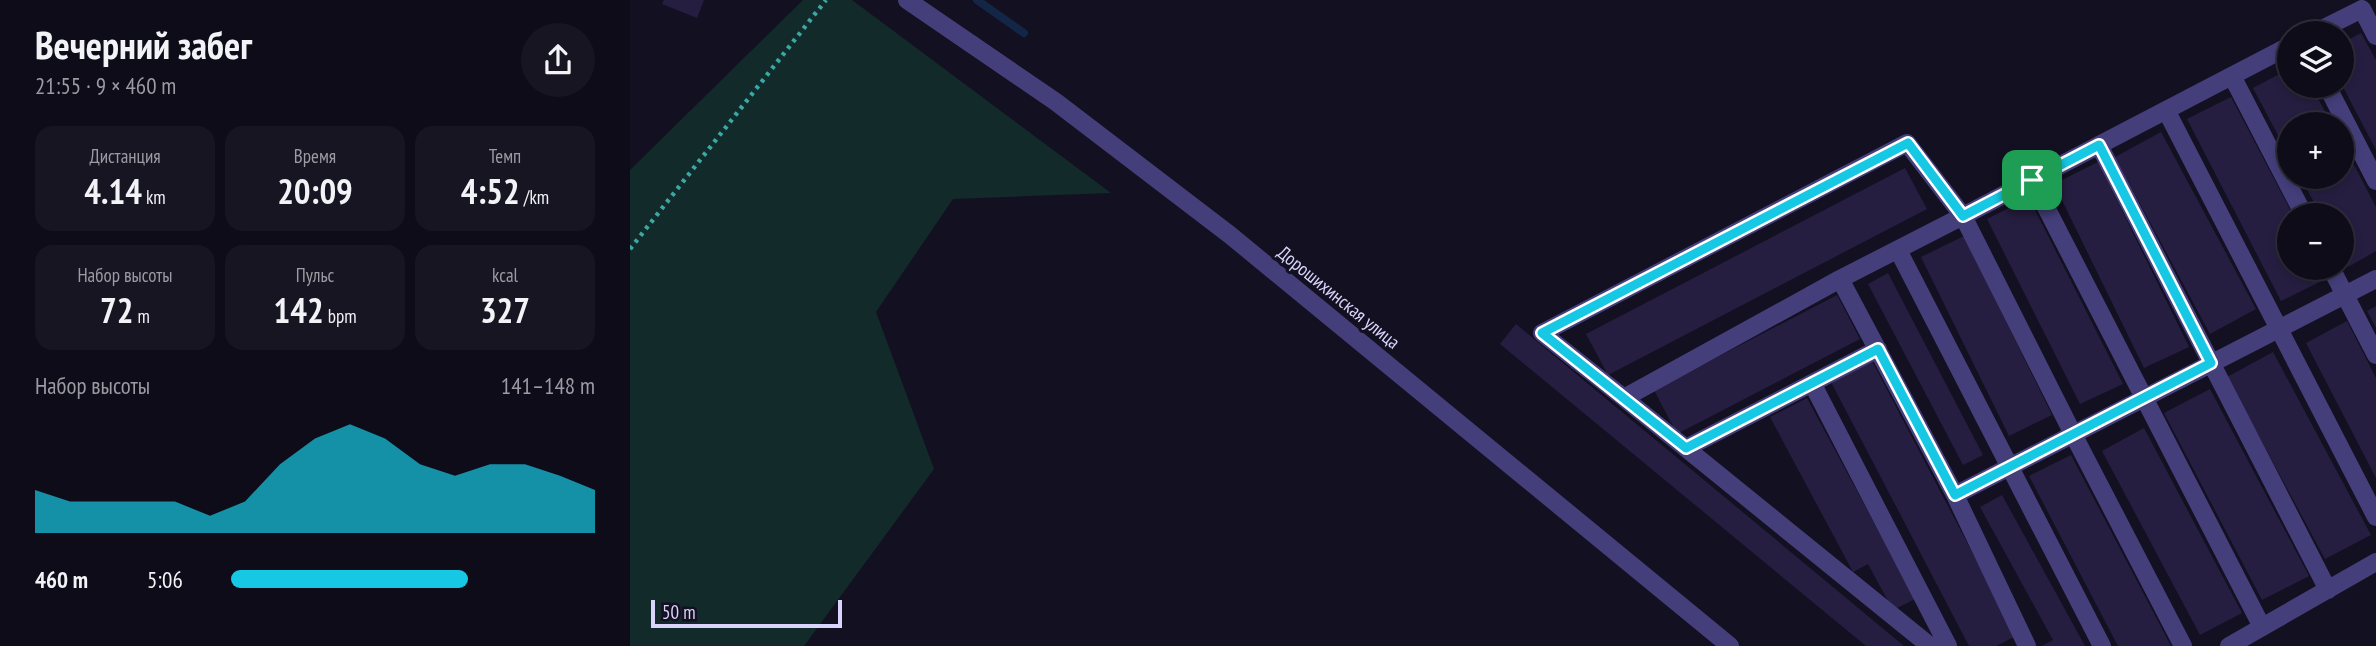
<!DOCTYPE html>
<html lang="ru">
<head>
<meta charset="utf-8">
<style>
	body { margin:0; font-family:"PT Sans Narrow",sans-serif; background:#171522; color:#f1f3f6; height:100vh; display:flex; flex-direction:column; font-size:26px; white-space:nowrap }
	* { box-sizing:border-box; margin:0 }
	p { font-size:23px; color:#9b9ba2 }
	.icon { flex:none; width:38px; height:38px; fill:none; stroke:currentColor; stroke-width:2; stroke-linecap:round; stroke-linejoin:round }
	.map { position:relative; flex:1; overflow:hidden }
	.drawer { display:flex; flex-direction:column; background:#0e0c19; width:630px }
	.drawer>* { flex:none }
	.fabs { position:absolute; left:1647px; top:21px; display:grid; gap:14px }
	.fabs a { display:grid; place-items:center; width:77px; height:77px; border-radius:50%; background:#0e0c19; box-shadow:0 4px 10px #0003,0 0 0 2px #2e2c38; font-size:35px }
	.scale { position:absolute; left:21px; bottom:18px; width:191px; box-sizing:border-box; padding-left:7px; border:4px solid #d9d4fb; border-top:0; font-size:19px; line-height:24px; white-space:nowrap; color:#d9d4fb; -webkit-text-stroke:5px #131021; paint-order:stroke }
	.pin { position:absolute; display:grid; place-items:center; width:60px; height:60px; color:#fff; margin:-30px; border-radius:14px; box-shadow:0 4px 10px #0006 }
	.round { display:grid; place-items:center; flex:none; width:74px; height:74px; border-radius:37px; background:#171522 }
	.summary { display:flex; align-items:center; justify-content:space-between; height:119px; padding:0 35px }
	h1 { font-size:38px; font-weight:600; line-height:52px }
	.stats { display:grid; grid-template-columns:repeat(3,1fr); gap:10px; height:119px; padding:7px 35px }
	.stats div { display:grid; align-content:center; border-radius:18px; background:#171522; text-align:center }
	.stats b { font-size:35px; font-weight:600 }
	.stats small { font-size:19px; font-weight:400 }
	.stats p { font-size:19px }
	.chart { height:196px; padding:14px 35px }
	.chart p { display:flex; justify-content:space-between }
	.chart svg { width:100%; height:126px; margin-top:7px; fill:#17c8e4; opacity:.7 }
	ul { padding:0 35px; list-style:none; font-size:23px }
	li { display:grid; grid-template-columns:112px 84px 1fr; align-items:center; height:52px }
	li i { height:18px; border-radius:9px; background:#17c8e4 }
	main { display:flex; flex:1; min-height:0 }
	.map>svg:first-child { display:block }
</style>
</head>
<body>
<main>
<section class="drawer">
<div class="summary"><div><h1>Вечерний забег</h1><p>21:55 · 9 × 460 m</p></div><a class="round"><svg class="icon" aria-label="share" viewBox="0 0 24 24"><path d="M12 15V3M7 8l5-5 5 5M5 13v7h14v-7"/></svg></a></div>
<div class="stats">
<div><p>Дистанция</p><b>4.14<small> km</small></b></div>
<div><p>Время</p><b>20:09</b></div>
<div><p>Темп</p><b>4:52<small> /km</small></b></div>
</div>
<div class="stats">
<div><p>Набор высоты</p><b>72<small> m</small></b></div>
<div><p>Пульс</p><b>142<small> bpm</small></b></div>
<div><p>kcal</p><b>327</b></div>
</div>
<div class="chart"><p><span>Набор высоты</span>141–148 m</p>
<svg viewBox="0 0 160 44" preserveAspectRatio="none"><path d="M0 44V29L10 33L20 33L30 33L40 33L50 38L60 33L70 20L80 11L90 6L100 11L110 20L120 24L130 20L140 20L150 24L160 29V44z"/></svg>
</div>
<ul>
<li><b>460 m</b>5:06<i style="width:65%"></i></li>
</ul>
</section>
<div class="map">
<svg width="1746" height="646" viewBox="0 0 1746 646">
	<rect width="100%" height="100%" fill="#131021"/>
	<path fill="#132a2a" d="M173,0H222L481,193L323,199L246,312L304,469L174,646H0V170Z"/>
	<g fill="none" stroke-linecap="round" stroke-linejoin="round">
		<path stroke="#142646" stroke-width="8" d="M347,0L394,33"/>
	</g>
	<path fill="#261e40" d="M34,0H74L67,18L32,4Z
		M1731,33L1746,60V150L1712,85V43Z
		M1659,69V86H1681L1702,124H1659V156L1623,88Z
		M1601,97L1663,215H1659V268H1690L1696,279L1651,301L1557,119Z
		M1531,132L1626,309L1580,334L1485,157Z
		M1712,142L1746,207V251L1718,267L1712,255V215H1691L1670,177H1712Z
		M1468,162L1559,347L1514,368L1424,184Z
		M1275,168L1297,209L978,375L956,334Z
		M1399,198L1493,384L1450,404L1357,219Z
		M1334,236L1422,415L1379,436L1291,257Z
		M1258,273L1353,455L1333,465L1238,284Z
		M1207,295L1230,339L1047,434L1024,390Z
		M1746,306V328L1737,311Z
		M1717,321L1746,378V478L1676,343Z
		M886,324L1274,646H1236L870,344Z
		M1643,352L1741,535L1695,559L1597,377Z
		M1242,361L1386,636L1366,646H1339L1201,382Z
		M1580,389L1679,576L1632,600L1534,413Z
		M1177,398L1285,599L1263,610L1238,564L1223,572L1140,417Z
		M1514,428L1612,613L1570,635L1472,451Z
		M1441,455L1541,646H1488L1399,476Z
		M1372,495L1455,646H1412L1423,640L1350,507Z"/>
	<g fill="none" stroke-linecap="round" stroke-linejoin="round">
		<path stroke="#3aa8a5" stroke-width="4.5" stroke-dasharray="3.5 5" stroke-linecap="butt" d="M0,249L196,0"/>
		<path stroke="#443f7b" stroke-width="18" d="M277,0L426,102L600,235L1100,646
			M1684,33L1732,9L1746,36
			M1602,76L1674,215
			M1697,86L1746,181
			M1536,110L1746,517
			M1469,145L1698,590
			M1402,180L1632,627
			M1268,250L1472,646
			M1701,268L1746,355
			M1210,279L1325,495L1397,646
			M1182,383L1318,646
			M994,398L912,333L1277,143L1333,216L1659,46
			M1056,448L1248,349
			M1325,495L1746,279
			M1300,646L994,398L1210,279L1333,216L1443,434L1553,646
			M1599,646L1746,562"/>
	</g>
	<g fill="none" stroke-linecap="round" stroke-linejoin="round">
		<defs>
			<path id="route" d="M1278,143L1333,216L1469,145L1581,363L1325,495L1248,349L1056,448L912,333Z"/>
		</defs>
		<use href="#route" stroke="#fff" stroke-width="14"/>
		<use href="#route" stroke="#17c8e4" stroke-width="9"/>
	</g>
	<g text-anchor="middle" stroke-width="6" stroke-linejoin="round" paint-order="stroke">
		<g font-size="19" fill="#d9d4fb" stroke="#131021">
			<text transform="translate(709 297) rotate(39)" y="7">Дорошихинская улица</text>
		</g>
	</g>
</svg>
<div class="fabs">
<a><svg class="icon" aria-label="layers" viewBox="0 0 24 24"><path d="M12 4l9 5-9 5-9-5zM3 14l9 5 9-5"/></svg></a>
<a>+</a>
<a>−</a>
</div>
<div class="scale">50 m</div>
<div class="pin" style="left:1402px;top:180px;background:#1e9e55"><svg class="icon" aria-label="arrive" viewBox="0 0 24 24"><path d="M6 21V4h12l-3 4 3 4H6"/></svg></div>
</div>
</main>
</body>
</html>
